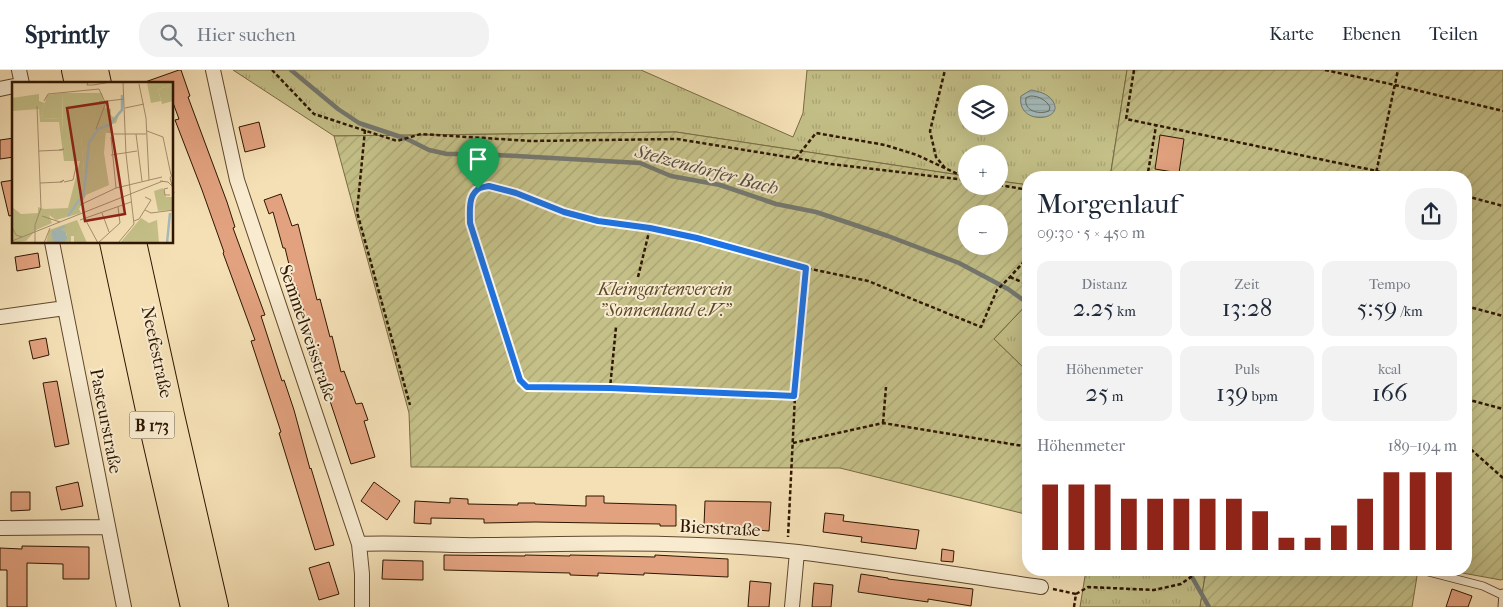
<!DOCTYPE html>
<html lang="de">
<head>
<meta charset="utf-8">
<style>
	body { margin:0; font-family:"IM FELL French Canon",serif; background:#f2f2f3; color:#1f2937; height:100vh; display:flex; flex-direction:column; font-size:19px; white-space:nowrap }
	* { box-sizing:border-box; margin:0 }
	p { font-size:16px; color:#747a83 }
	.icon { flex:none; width:28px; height:28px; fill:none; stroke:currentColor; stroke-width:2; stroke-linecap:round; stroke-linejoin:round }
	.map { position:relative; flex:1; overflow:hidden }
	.sheet { position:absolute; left:1022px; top:101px; width:450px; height:405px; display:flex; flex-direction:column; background:#fff; border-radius:20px; box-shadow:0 5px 20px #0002 }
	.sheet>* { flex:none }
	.fabs { position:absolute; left:958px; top:15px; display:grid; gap:10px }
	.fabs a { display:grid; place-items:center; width:50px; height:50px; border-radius:50%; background:#fff; box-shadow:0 5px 20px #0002; font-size:25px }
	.pin { position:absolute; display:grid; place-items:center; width:42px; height:42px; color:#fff; margin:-51px -21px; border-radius:50% 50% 50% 0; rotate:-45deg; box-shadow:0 0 5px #0007 }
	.pin .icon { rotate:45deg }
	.round { display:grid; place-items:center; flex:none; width:52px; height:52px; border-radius:20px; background:#f2f2f3 }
	.headline { display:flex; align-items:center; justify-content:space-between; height:85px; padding:0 15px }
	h1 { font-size:28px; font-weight:600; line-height:38px }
	.figures { display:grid; grid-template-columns:repeat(3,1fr); gap:8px; height:85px; padding:5px 15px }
	.figures div { display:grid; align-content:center; border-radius:12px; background:#f2f2f3; text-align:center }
	.figures b { font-size:25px; font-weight:600 }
	.figures small { font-size:14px; font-weight:400 }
	.figures p { font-size:14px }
	.chart { height:140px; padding:10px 15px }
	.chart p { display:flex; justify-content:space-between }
	.chart svg { width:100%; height:90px; margin-top:5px; stroke:#8f2418; stroke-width:6 }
	header { display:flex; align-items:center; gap:30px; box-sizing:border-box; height:70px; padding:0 25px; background:#fff; border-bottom:1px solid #e0e1e3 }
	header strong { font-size:24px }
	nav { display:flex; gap:28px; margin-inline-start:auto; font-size:18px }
	.search { width:350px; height:45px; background:#f2f2f3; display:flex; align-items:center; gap:12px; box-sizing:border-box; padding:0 18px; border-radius:20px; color:#747a83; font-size:19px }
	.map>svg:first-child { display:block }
</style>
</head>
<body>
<header>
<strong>Sprintly</strong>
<div class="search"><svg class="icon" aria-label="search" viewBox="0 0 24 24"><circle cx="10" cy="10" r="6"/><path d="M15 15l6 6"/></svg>Hier suchen</div>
<nav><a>Karte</a><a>Ebenen</a><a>Teilen</a></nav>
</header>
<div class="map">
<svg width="1503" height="537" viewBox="0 0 1503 537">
	<defs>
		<pattern id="grass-tufts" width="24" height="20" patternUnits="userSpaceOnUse" patternTransform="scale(1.25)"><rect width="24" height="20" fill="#c4c088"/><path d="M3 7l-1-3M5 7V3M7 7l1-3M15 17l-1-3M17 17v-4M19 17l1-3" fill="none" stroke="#a9a474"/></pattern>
		<pattern id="garden-furrows" width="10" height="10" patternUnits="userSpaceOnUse" patternTransform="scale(1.25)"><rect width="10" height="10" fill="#c4c088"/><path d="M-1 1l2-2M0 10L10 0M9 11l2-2" fill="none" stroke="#a9a474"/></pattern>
		<pattern id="water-rules" width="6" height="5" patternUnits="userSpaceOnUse" patternTransform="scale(1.25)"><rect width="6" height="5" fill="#a3baba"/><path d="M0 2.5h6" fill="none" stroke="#8d9f9e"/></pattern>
	</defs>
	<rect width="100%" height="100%" fill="#f5e0b6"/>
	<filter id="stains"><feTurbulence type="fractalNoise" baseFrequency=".004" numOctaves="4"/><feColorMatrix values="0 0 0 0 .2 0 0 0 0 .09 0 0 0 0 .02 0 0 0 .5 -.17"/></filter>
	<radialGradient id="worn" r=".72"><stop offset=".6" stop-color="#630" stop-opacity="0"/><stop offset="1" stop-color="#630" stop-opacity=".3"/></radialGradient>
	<path fill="url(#grass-tufts)" stroke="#796b44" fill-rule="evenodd" d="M233,0H641L793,67L803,43L807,0H1127L1110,107L1029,108V115L999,111V84H966V106L676,62L334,66ZM966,24H999V56H966Z
		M1029,232V303L994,269Z
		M1086,500H1206L1200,537H1080Z"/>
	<path fill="url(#garden-furrows)" stroke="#796b44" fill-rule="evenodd" d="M1127,0H1503V509L1501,510L1446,500H1466V108H1110Z
		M676,62L966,106V116H999V111L1029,115V232L994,269L1029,303V445L840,398L411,397L409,343L334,66ZM966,144H999V176H966Z
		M1206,500H1418L1412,537H1200Z"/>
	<path fill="url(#water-rules)" stroke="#747870" d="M1031,20C1038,21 1048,24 1052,30C1068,51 1016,57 1021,26Z"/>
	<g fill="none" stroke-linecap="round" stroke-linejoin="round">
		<path stroke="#68685e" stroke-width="1" d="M1031,26C1039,26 1046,30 1050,37L1049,41C1039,45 1023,41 1026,28Z"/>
		<path stroke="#747870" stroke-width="4.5" d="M291,0L338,39L359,53L407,69L429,80L447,84H480L640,93L671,106L720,115L776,134L816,142L888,166L959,193L1008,219L1029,234
			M1188,500L1209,537"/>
	</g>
	<path fill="#e2a27f" stroke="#2e1601" d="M179,0H181L190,26L188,27L227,132L235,157L233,158L265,245L261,246L282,311L284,310L294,340L310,399L311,398L334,475L315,480L279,363L281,362L251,271L255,270L223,183L224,182L202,120L175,50L179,49L172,30V14H145V12Z
		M259,52L265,77L245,82L239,57Z
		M1160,65L1184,69L1179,103L1155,99Z
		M14,68V87L0,89V70Z
		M14,110V145L9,146L1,112Z
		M281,124L292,156L298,154L317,230L320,229L330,267L332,266L341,302L344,301L356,334L362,333L368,350L364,351L375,387L351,394L321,304L307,252L296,215H294L285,178H283L273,142L269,144L264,130Z
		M38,183L40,197L17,201L15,187Z
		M46,268L49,285L33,289L29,271Z
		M57,311L69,374L55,377L43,313Z
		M78,412L83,436L61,440L56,417Z
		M374,412L400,431L387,450L361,431Z
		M11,422H30V440L11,441Z
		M586,426H604V433L676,435V456H660V454L535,452L484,453V449L431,448V454L414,453L415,431L450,433V428L468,429V434L518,435V433H535V434L586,436Z
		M705,431L771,432L769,461L746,459V458L704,456Z
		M825,443L844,445L843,451L919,460L916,479L861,472L862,467L823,462Z
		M22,476L89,477V509H63V494L27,493V537H7V500H0V478L22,479Z
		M942,479L954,481L953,492L941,491Z
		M444,485L525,486V485L570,486V485L655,487V485L728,489V507L644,503V505L598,503V506L570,505V503L444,500Z
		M383,490L423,491V510L382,509Z
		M329,492L339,524L319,530L309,498Z
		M861,504L888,508V509L973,519L971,536L928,529V532L858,522Z
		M750,511L771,513L769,537H748Z
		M814,513L833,515L831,537H812Z
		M1452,519L1472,526L1468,537H1446Z"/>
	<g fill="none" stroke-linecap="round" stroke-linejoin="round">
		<defs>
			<path id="lane" d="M1421,500L1483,516L1502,525
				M1502,537L1503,523"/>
			<path id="street" d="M19,0L22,14
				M213,0L237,110L359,474L362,504V537
				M0,19L14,16
				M52,172L124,537
				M0,247L65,238
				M0,458L108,457
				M359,474C400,472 442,476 484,475C588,474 693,470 798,482C879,492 960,505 1041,517
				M792,537L797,482"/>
			<path id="highway" d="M75,0L78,14
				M95,0L98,14
				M113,172L151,349L194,537
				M133,172L171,345L215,537"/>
		</defs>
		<use href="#lane" stroke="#60482e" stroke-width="9"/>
		<use href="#street" stroke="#60482e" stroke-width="16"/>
		<use href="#highway" stroke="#2e1601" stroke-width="28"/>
		<path stroke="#2e1601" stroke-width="2.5" stroke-dasharray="4 2.5" stroke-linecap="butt" d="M272,0L314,44L397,71L421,64L531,71L677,69L831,94L966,110
			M1134,0L1126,49L1377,101L1399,108
			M1325,0L1395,15L1503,41
			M365,60L357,142L410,335
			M478,68L473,111L478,119C469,129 470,140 470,153L520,310L527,317L610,318L616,257
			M796,88L816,63L885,75L917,85L966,108
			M945,98L936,87L930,61L945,0
			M1147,108L1156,56
			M1375,108L1398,0
			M999,115L1029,120
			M478,119L489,116L516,123L564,142L598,151L650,158L697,168L806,198
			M1466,126L1503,136
			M638,207L650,158
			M1010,207L1029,215
			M1466,236L1503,246
			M610,318L795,326L788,467
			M795,326L806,198L868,211L981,257L997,220L1010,207L1029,186
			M1466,329L1503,339
			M883,353L886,317
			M793,373L883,353L1029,377
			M1466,375L1503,408
			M1053,519L1076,524
			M1076,524L1088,517L1154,520L1181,514L1201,500
			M1074,537L1076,524"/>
		<use href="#lane" stroke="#f8ebd0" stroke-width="7"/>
		<use href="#street" stroke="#f8ebd0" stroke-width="14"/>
		<use href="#highway" stroke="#f5e0b6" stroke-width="26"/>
	</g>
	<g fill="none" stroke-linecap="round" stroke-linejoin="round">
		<defs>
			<path id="route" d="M489,116L516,123L564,142L598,151L650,158L697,168L806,198L794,326L610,318L527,317L520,310L470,153C470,143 468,127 477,120C480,117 485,117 489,116Z"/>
		</defs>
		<use href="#route" stroke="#fff" stroke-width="10"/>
		<use href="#route" stroke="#1a73e8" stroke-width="6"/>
	</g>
	<g text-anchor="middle" stroke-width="4" stroke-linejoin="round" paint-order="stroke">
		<rect fill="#f8ebd0" stroke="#6b563f" stroke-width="1" x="129.5" y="341.5" width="45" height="27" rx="4"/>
		<g font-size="16" font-weight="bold" fill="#2e1601">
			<text x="152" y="361">B 173</text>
		</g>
		<g font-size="18" font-style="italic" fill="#5b492a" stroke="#f8ebd0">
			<text x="665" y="225">Kleingartenverein<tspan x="665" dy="21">"Sonnenland e.V."</tspan></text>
		</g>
		<g font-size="18" fill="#2e1601" stroke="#f8ebd0">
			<text transform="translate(308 263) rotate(71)" y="6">Semmelweisstraße</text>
			<text transform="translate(157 282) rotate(78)" y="6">Neefestraße</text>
			<text transform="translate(106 351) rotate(79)" y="6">Pasteurstraße</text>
			<text transform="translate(720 458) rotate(3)" y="6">Bierstraße</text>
		</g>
		<g font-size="19" font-style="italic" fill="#574f42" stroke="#f8ebd0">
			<text transform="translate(707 99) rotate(15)" y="7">Stelzendorfer Bach</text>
		</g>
	</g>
	<g transform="translate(12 12)">
		<rect width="161" height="161" fill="#f5e0b6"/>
		<path d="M27,12V19L33,21L29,36L50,37V54H69L74,113L67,127L69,131L44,138L37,133L40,141L24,148L14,159L0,161V125L9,132L26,131V125L32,127L56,126L68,79H52L47,40H28L27,27L0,29V16ZM109,27L104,41L100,42V51H94V48L81,61L78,59L86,44L93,40L99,42V33L102,36ZM151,106L154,115H160L161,128L146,129L142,109Z" fill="#c4c088"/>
		<path d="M65,138L75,161H62V154H59V161H52L55,152L45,148L41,155L44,161H34L37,148Z" fill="#c4c088"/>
		<path d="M51,11L50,37L29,36L35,13Z" fill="#c4c088"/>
		<path d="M161,3V19L150,22L146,7Z" fill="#c4c088"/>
		<path d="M161,0V3L146,7L149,19L139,21L135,1ZM51,11H90L93,26L99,27V42L93,41L86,44L78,59L81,61L90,47L94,48L92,71L97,103L74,113L69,55L50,54ZM129,136L137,141L145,138L147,161H108Z" fill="#c4c088"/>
		<path d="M41 155a7 7 0 1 1 14 0a7 7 0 1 1-14 0Z" fill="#a3baba"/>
		<path fill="none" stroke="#a3baba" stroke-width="2.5" d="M56,134L72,111L77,61L86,47L97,43L110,28V13M42,161L41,150L53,144M155,161L158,131"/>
		<path fill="none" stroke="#a58f6e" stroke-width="1" d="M76,0L75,3H81L99,0M127,2L134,36L137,98M32,19L36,12L87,7L93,20M87,20L112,17M113,26L132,22M84,47L94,20M135,49L151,55L159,93M102,52H134M124,52L130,99M99,55L104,106M27,69L50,68L52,67L47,68M99,73L125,69M162,90L158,96L162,111M148,99L156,100L162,106M52,100L61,98L64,85M28,101L50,100L52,98L48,100M156,106L152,107L153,113H158M68,123L104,106L150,95M133,128L139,131L162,128M90,131L97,150M30,134L48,140M73,137L86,161M68,138L119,120M122,139L127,137L139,118L133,115M0,145L4,153L10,155M0,159L151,99M23,161V143L29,126L25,24M32,161L38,146M86,161L108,141L106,125M106,161L122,142L114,72L111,0"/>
		<path fill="#8f2418" fill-opacity="0.15" stroke="#8f2418" stroke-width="2.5" d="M95,20L113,132L73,139L55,26Z"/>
		<rect width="161" height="161" fill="none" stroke="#2e1601" stroke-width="2.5"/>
	</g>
	<rect width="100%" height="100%" filter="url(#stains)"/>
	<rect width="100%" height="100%" fill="url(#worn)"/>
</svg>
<div class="fabs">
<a><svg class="icon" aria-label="layers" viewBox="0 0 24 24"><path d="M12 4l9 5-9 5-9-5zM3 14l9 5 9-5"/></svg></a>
<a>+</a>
<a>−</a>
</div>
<div class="pin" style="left:478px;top:119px;background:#1e9e55"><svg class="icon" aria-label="arrive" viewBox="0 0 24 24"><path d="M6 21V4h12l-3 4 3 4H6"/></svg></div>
<section class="sheet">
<div class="headline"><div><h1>Morgenlauf</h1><p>09:30 · 5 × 450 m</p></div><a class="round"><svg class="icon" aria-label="share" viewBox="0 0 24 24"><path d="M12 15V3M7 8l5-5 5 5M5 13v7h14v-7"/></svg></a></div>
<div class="figures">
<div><p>Distanz</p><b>2.25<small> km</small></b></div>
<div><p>Zeit</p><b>13:28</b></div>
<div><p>Tempo</p><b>5:59<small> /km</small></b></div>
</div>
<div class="figures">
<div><p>Höhenmeter</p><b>25<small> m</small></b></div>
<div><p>Puls</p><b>139<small> bpm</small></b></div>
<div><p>kcal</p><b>166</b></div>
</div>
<div class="chart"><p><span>Höhenmeter</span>189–194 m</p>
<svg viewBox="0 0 160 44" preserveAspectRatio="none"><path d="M5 44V12M15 44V12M25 44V12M35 44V19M45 44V19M55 44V19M65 44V19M75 44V19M85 44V25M95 44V38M105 44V38M115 44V32M125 44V19M135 44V6M145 44V6M155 44V6"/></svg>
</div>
</section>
</div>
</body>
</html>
